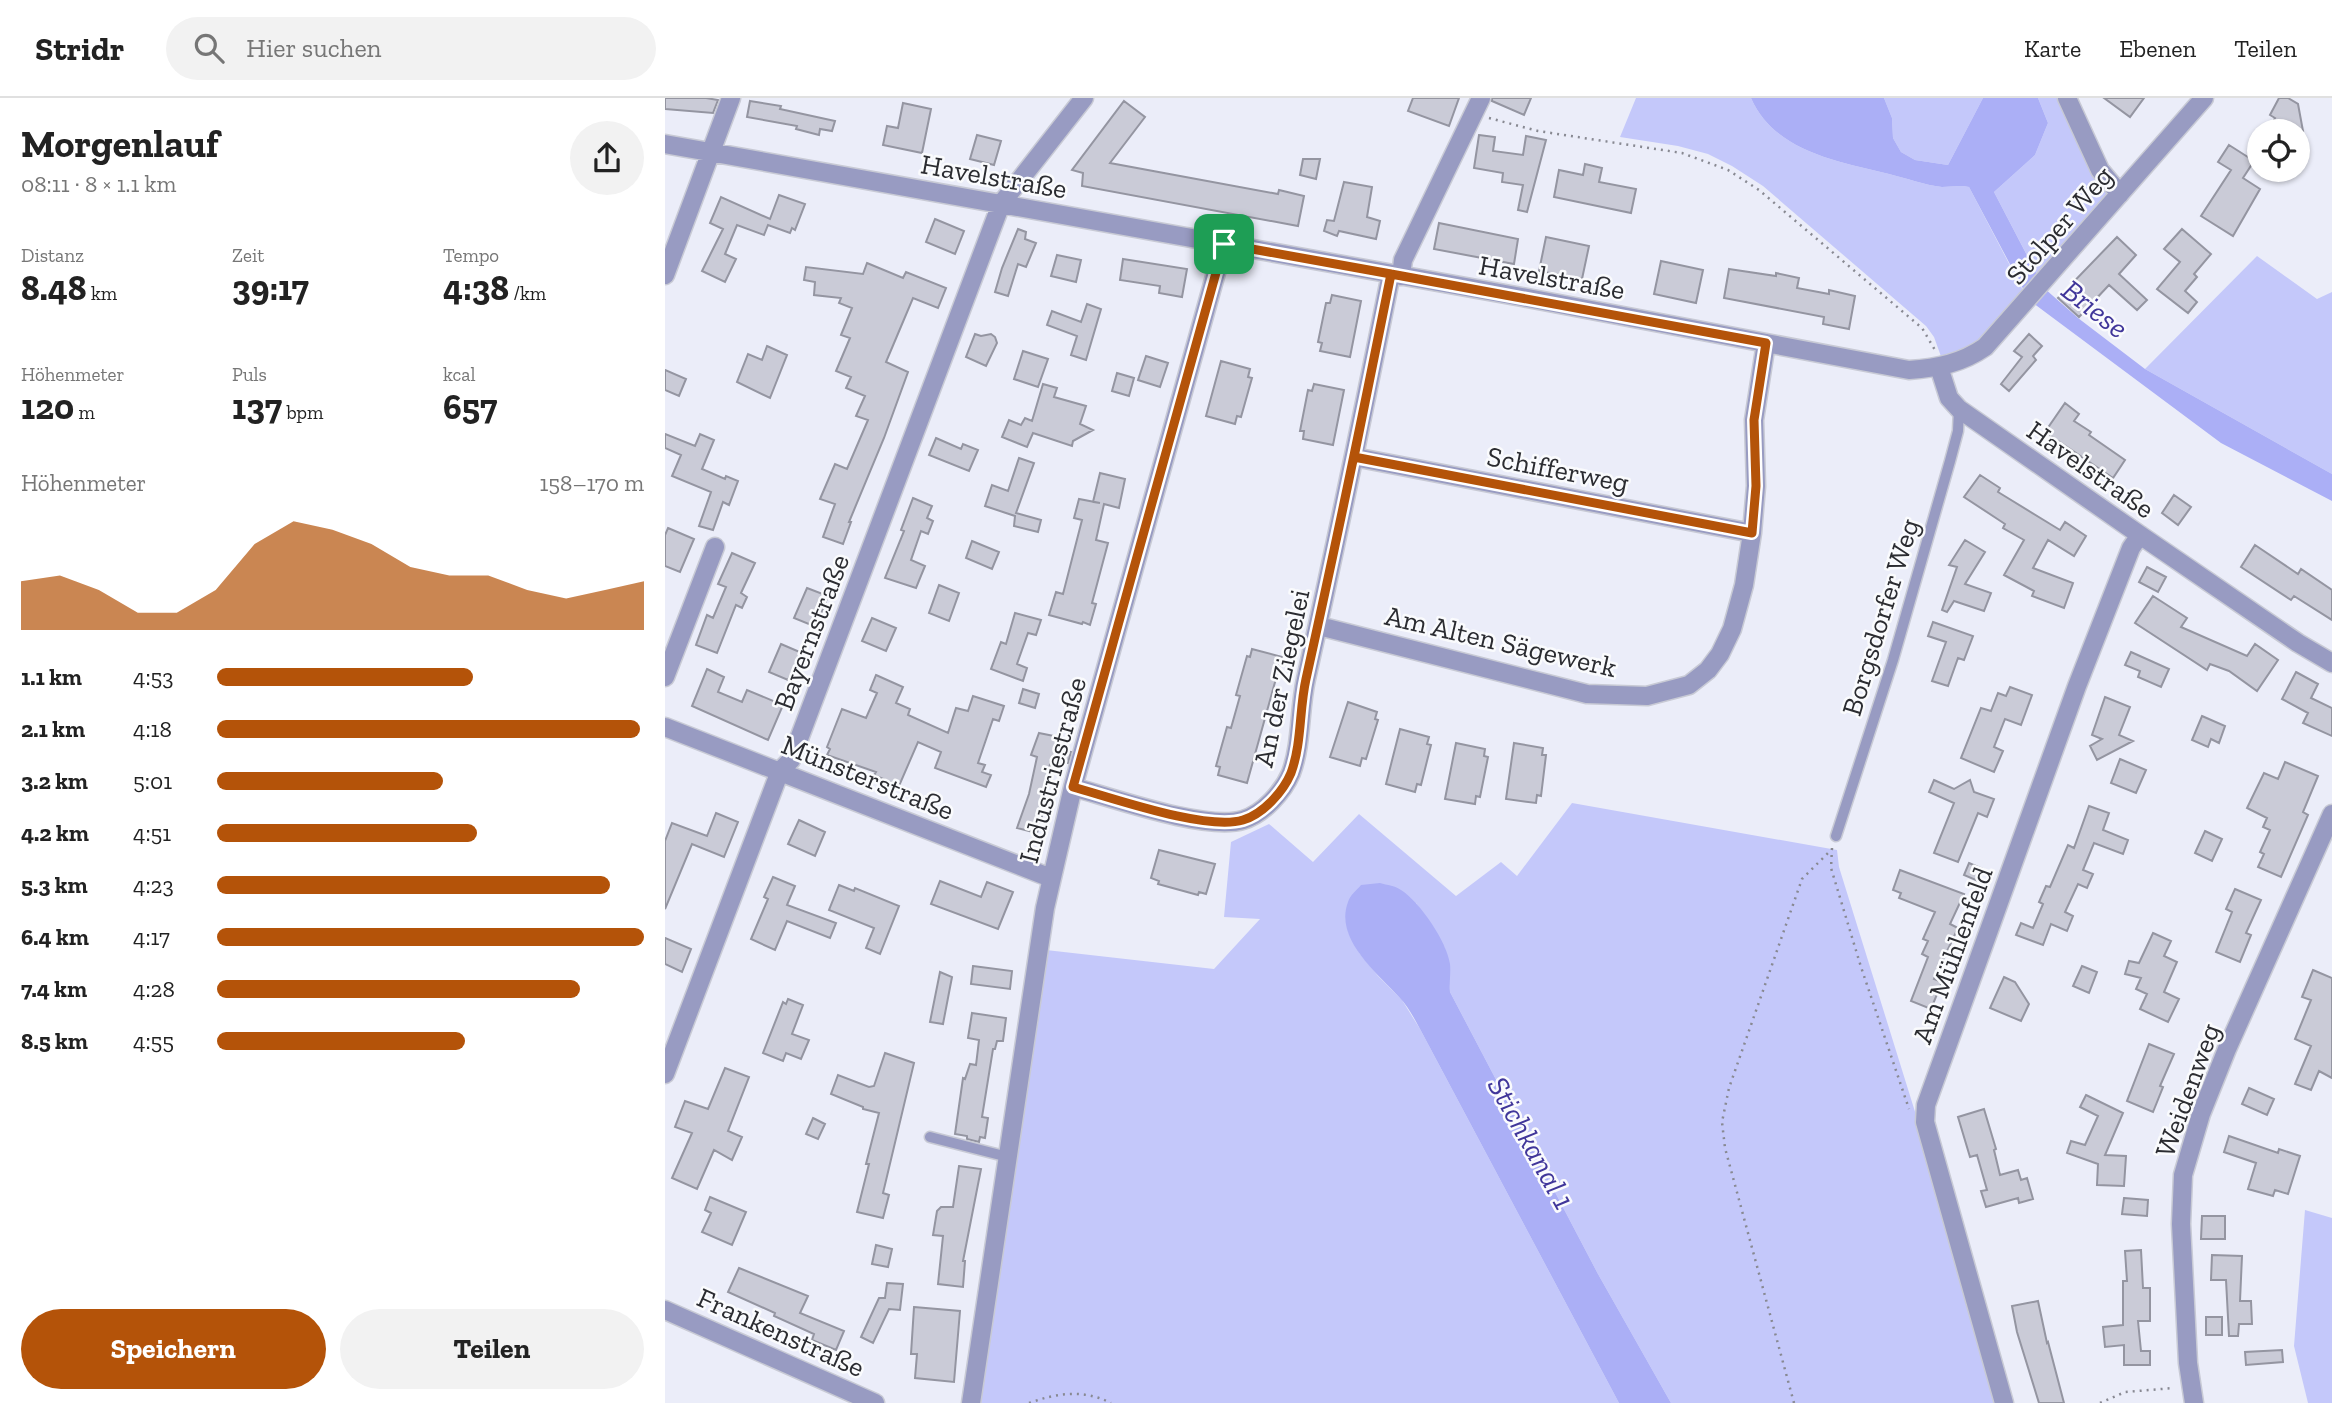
<!DOCTYPE html>
<html lang="de">
<head>
<meta charset="utf-8">
<style>
	body { margin:0; font-family:"Zilla Slab",serif; background:#f2f2f2; color:#222; height:100vh; display:flex; flex-direction:column; font-size:26px; white-space:nowrap }
	* { box-sizing:border-box; margin:0 }
	p { font-size:23px; color:#767676 }
	.icon { flex:none; width:38px; height:38px; fill:none; stroke:currentColor; stroke-width:2; stroke-linecap:round; stroke-linejoin:round }
	.map { position:relative; flex:1; overflow:hidden }
	.details { display:flex; flex-direction:column; background:#fff; width:665px }
	.details>* { flex:none }
	.fabs { position:absolute; left:1582px; top:21px; display:grid; gap:14px }
	.fabs a { display:grid; place-items:center; width:63px; height:63px; border-radius:50%; background:#fff; box-shadow:0 2px 5px #0004; font-size:35px }
	.pin { position:absolute; display:grid; place-items:center; width:60px; height:60px; color:#fff; margin:-30px; border-radius:14px; box-shadow:0 4px 10px #0006 }
	.round { display:grid; place-items:center; flex:none; width:74px; height:74px; border-radius:37px; background:#f2f2f2 }
	.summary { display:flex; align-items:center; justify-content:space-between; height:119px; padding:0 21px }
	h1 { font-size:38px; font-weight:700; line-height:52px }
	.figures { display:grid; grid-template-columns:repeat(3,1fr); gap:10px; height:119px; padding:7px 21px }
	.figures div { display:grid; align-content:center }
	.figures b { font-size:35px; font-weight:700 }
	.figures small { font-size:19px; font-weight:400 }
	.figures p { font-size:19px }
	.chart { height:196px; padding:14px 21px }
	.chart p { display:flex; justify-content:space-between }
	.chart svg { width:100%; height:126px; margin-top:7px; fill:#b45309; opacity:.7 }
	.cta { display:flex; gap:14px; margin-top:auto; padding:14px 21px }
	.cta a { flex:1; height:80px; border-radius:42px; background:#b45309; color:#fff; font-size:28px; font-weight:700; line-height:80px; text-align:center }
	.cta a+a { background:#f2f2f2; color:#222 }
	ul { padding:0 21px; list-style:none; font-size:23px }
	li { display:grid; grid-template-columns:112px 84px 1fr; align-items:center; height:52px }
	li i { height:18px; border-radius:9px; background:#b45309 }
	header { display:flex; align-items:center; gap:42px; box-sizing:border-box; height:98px; padding:0 35px; background:#fff; border-bottom:2px solid #e0e0e0 }
	header strong { font-size:33px }
	nav { display:flex; gap:38px; margin-inline-start:auto; font-size:24px }
	.search { width:490px; height:63px; background:#f2f2f2; display:flex; align-items:center; gap:18px; box-sizing:border-box; padding:0 24px; border-radius:38px; color:#767676; font-size:26px }
	main { display:flex; flex:1; min-height:0 }
	.map>svg:first-child { display:block }
</style>
</head>
<body>
<header>
<strong>Stridr</strong>
<div class="search"><svg class="icon" aria-label="search" viewBox="0 0 24 24"><circle cx="10" cy="10" r="6"/><path d="M15 15l6 6"/></svg>Hier suchen</div>
<nav><a>Karte</a><a>Ebenen</a><a>Teilen</a></nav>
</header>
<main>
<section class="details">
<div class="summary"><div><h1>Morgenlauf</h1><p>08:11 · 8 × 1.1 km</p></div><a class="round"><svg class="icon" aria-label="share" viewBox="0 0 24 24"><path d="M12 15V3M7 8l5-5 5 5M5 13v7h14v-7"/></svg></a></div>
<div class="figures">
<div><p>Distanz</p><b>8.48<small> km</small></b></div>
<div><p>Zeit</p><b>39:17</b></div>
<div><p>Tempo</p><b>4:38<small> /km</small></b></div>
</div>
<div class="figures">
<div><p>Höhenmeter</p><b>120<small> m</small></b></div>
<div><p>Puls</p><b>137<small> bpm</small></b></div>
<div><p>kcal</p><b>657</b></div>
</div>
<div class="chart"><p><span>Höhenmeter</span>158–170 m</p>
<svg viewBox="0 0 160 44" preserveAspectRatio="none"><path d="M0 44V27L10 25L20 30L30 38L40 38L50 30L60 14L70 6L80 9L90 14L100 22L110 25L120 25L130 30L140 33L150 30L160 27V44z"/></svg>
</div>
<ul>
<li><b>1.1 km</b>4:53<i style="width:60%"></i></li>
<li><b>2.1 km</b>4:18<i style="width:99%"></i></li>
<li><b>3.2 km</b>5:01<i style="width:53%"></i></li>
<li><b>4.2 km</b>4:51<i style="width:61%"></i></li>
<li><b>5.3 km</b>4:23<i style="width:92%"></i></li>
<li><b>6.4 km</b>4:17<i style="width:100%"></i></li>
<li><b>7.4 km</b>4:28<i style="width:85%"></i></li>
<li><b>8.5 km</b>4:55<i style="width:58%"></i></li>
</ul>
<div class="cta"><a>Speichern</a><a>Teilen</a></div>
</section>
<div class="map">
<svg width="1667" height="1305" viewBox="0 0 1667 1305">
	<rect width="100%" height="100%" fill="#ebedf9"/>
	<path fill="#c4c8fa" d="M971,0H1086C1110,54 1172,63 1224,76C1241,80 1259,87 1277,89C1286,89 1295,87 1304,89L1362,200L1332,233L1278,264L1269,239L1261,228L1098,88L1067,68L1043,56L1013,48L955,39Z
		M1219,0H1318L1283,67L1250,62L1236,54L1228,40L1227,20Z
		M1373,0H1399L1451,95L1376,184L1329,94L1370,57L1383,25Z
		M1592,158L1652,201L1667,194V376L1480,271Z
		M907,705L1172,752L1174,769L1251,1017L1332,1305H1006L933,1176L785,894L780,850L751,805L683,834L695,856L713,878L737,902L755,931L954,1305H309L381,852L549,871L595,821L559,819L566,744L604,726L648,764L694,716L791,798L836,764L852,778Z
		M1640,1112L1667,1120V1305H1643L1629,1248Z"/>
	<path fill="#abaff6" d="M1086,0H1219L1227,20L1228,40L1236,54L1250,62L1283,67L1318,0H1373L1383,25L1370,57L1329,94L1379,190L1413,220L1480,271L1667,376V403L1556,345L1364,202L1304,89C1295,87 1286,89 1277,89C1259,87 1241,80 1224,76C1172,63 1110,54 1086,0Z
		M715,785C722,787 731,788 736,792C755,804 782,844 785,866C786,875 784,884 785,894L933,1176L1006,1305H954L755,931C749,920 743,908 734,899C712,875 669,841 683,804C685,797 692,792 696,787Z"/>
	<path fill="#cacbd7" stroke="#9495a1" stroke-width="2" d="M0,0H41L53,2L48,15L0,11Z
		M748,0H794L784,28L743,13Z
		M827,0H866L859,17L827,3Z
		M1439,0H1479L1465,19Z
		M1614,0H1623L1633,6L1638,33H1603L1610,20L1605,17Z
		M85,3L116,8L115,11L170,23L167,33L155,31L154,37L131,31L132,28L82,19Z
		M459,3L480,19L445,65L613,96L614,92L639,98L633,128L417,88L418,75L407,72Z
		M238,5L266,11L257,55L218,47L222,28L233,30Z
		M312,37L336,43L329,67L305,61Z
		M814,37L830,39L828,53L858,57L861,38L881,42L862,114L853,112L858,87L837,84L838,75L809,70Z
		M1564,47L1589,63L1578,80L1595,91L1568,138L1536,118L1566,72L1553,64Z
		M638,61H655L651,81L635,77Z
		M920,66L937,70L934,84L971,91L966,115L889,99L894,72L918,77Z
		M679,84L707,89L702,119L715,123L711,141L674,133L672,138L659,133L662,122L669,123Z
		M114,97L140,106L130,132L127,130L125,135L103,127L99,137L72,127L60,156L71,161L60,184L37,173L58,131L45,125L56,99L105,121Z
		M270,121L299,133L290,156L261,144Z
		M774,125L853,141L849,166L769,151Z
		M353,131L361,134L360,141L371,145L361,169L353,166L343,198L330,194L337,170Z
		M1517,131L1546,156L1529,176L1532,179L1520,193L1532,204L1523,215L1492,191L1515,164L1499,151Z
		M881,139L924,148L917,181L874,173Z
		M1452,139L1471,157L1454,176L1482,202L1472,212L1444,187L1414,219L1393,200Z
		M392,157L416,162L411,184L386,178Z
		M458,161L522,171L517,199L494,195L495,188L455,182Z
		M996,163L1038,172L1031,205L989,196Z
		M202,165L238,180L241,174L281,190L273,210L248,200L232,238L221,264L243,274L219,340L184,424H186L178,446L158,439L170,406L155,401L170,366L182,371L203,322L191,318L200,298L181,290L186,279L171,273L185,240L176,237L187,210L174,205L176,200L149,197L150,184L139,182L141,169L198,176Z
		M1064,171L1111,178V175L1134,180L1132,190L1164,196V192L1190,198L1184,231L1158,226L1159,219L1059,200Z
		M667,197L696,203L685,259L655,253L657,245L653,244L661,205H665Z
		M422,206L436,211L421,262L406,257L412,238L382,227L387,213L416,224Z
		M310,236L316,238L326,236L330,239L332,245L321,268L301,259Z
		M1364,236L1377,248L1368,258L1371,262L1344,293L1336,286L1357,259L1349,253Z
		M102,248L122,257L105,300L72,284L83,256L97,262Z
		M358,253L383,261L373,289L349,281Z
		M481,258L503,265L495,289L473,282Z
		M556,263L585,271L583,279L587,280L576,319L572,318L570,326L541,318Z
		M0,272L21,281L14,298L0,292Z
		M452,275L469,280L464,298L447,293Z
		M378,286L392,290L389,299L421,308L415,326L428,332L408,343L407,348L368,335L362,349L337,339L344,322L356,327L360,320L367,323Z
		M649,286L679,292L668,347L638,341L639,333H635L643,292L647,293Z
		M1400,305L1414,316L1409,323L1426,334L1424,337L1460,362L1448,380L1380,334Z
		M0,336L30,348L35,336L49,342L37,371L60,381L61,378L73,383L64,407L58,404L48,432L34,428L46,394L7,378L16,357L0,350Z
		M271,340L296,351L298,346L313,352L304,373L264,357Z
		M354,360L369,365L351,415L376,422L373,434L349,428L350,418L320,408L327,387L343,393Z
		M435,375L460,381L454,410L439,406L431,442L443,445L427,505L431,506L425,527L418,524L417,526L384,517L391,494L398,496L417,422L409,420L414,401L435,405L428,404Z
		M1315,377L1335,390L1333,394L1395,432L1400,424L1421,438L1409,458L1383,442L1368,470L1408,485L1399,510L1367,498L1369,493L1339,477L1359,442L1338,430L1340,426L1299,399Z
		M1509,397L1526,409L1513,427L1497,415Z
		M248,400L267,408L262,420L268,423L263,436L256,433L246,462L260,468L251,490L220,480L239,433L236,432Z
		M3,430L29,441L15,474L0,468V437Z
		M1300,442L1320,454L1300,486L1326,495L1319,513L1289,503L1282,514L1277,512L1292,469L1284,467Z
		M307,443L334,454L327,471L301,460Z
		M1590,447L1633,476L1636,471L1667,492V522L1629,498L1626,502L1576,469Z
		M67,455L90,465L76,495L82,499L77,510L71,507L52,555L31,547L42,517L48,520L61,489L53,486Z
		M1482,469L1501,479L1493,494L1474,484Z
		M274,487L294,495L284,523L264,515Z
		M142,490L163,498L151,529L129,520Z
		M1488,498L1522,520L1516,529L1582,558L1590,546L1613,562L1592,593L1564,573L1545,566L1542,572L1470,525Z
		M350,515L376,522L371,537L363,535L352,566L362,570L358,583L326,571L336,544L341,546Z
		M207,520L231,530L221,553L197,543Z
		M1268,524L1308,538L1299,562L1293,560L1283,588L1267,583L1281,544L1263,538Z
		M116,546L137,555L123,582L104,574Z
		M587,551L617,559L582,685L553,677L555,669L551,668L562,629L566,630L575,598L571,597L582,558L585,559Z
		M1466,554L1504,571L1496,589L1473,579L1475,573L1460,567Z
		M42,571L59,579L53,594L77,604L82,592L118,607L103,642L27,608Z
		M1631,574L1653,586L1646,600L1667,610V638L1638,625L1643,615L1617,601Z
		M211,577L238,589L231,605L245,611L243,617L283,635L291,610L303,613L308,598L339,608L334,623L328,621L313,665L320,667L317,674L326,677L321,689L270,670L276,654L253,644L234,688L209,677L211,674L162,657L165,651L162,649L177,611L201,620L212,595L205,592Z
		M1345,589L1367,597L1356,627L1340,621L1329,649L1338,653L1329,674L1296,660L1316,610L1326,613L1333,595L1341,598Z
		M358,591L374,596L370,610L354,605Z
		M1440,599L1465,609L1454,637L1468,643L1432,662L1425,648L1437,641L1427,637Z
		M683,604L712,614L710,621L713,622L701,661L697,660L695,668L665,659Z
		M1537,618L1560,628L1554,645L1546,641L1543,649L1527,642Z
		M735,631L764,639L762,646L766,647L756,687L752,686L750,694L721,686Z
		M374,635L394,639L391,651L406,654L403,665L386,662L377,700L382,701L372,735L352,730L364,696L372,659L366,657Z
		M791,645L820,651L819,658L823,659L815,699L811,698L810,706L780,701Z
		M849,645L878,650L877,657H881L876,698L872,697L871,705L841,701Z
		M1455,661L1481,672L1471,695L1446,685Z
		M1620,664L1653,678L1638,714L1643,717L1616,779L1593,769L1599,756L1595,754L1605,732L1598,729L1602,720L1582,710L1599,675L1613,681Z
		M1269,682L1289,691L1305,682L1309,694L1329,701L1322,719L1313,715L1293,764L1269,755L1289,705L1264,694Z
		M1424,708L1444,715L1438,732L1463,742L1458,756L1429,745L1418,772L1428,776L1422,790L1413,786L1400,814L1408,818L1402,833L1386,826L1378,847L1351,837L1356,825L1368,830L1378,806L1374,804L1381,788L1385,789L1403,747L1409,750Z
		M51,715L73,724L59,759L27,746L0,811V743L7,725L42,738Z
		M134,722L160,734L150,758L123,746Z
		M1540,733L1557,741L1547,763L1530,755Z
		M494,752L550,766L541,796L534,794L533,797L493,786L494,783L486,780Z
		M1304,765L1318,771L1313,783L1299,777Z
		M1235,772L1299,796L1285,826L1293,830L1269,881L1277,884L1266,911L1246,903L1263,859L1257,856L1263,843L1258,841L1270,814L1234,800L1236,795L1228,792Z
		M108,779L130,788L122,807L171,825L165,840L122,823L110,852L86,841L103,801L99,799Z
		M275,783L316,799L322,784L348,794L333,831L266,806Z
		M174,787L189,793L190,790L234,808L215,856L201,850L209,830L164,812Z
		M1570,791L1596,802L1581,835L1586,837L1575,864L1551,854L1567,814L1561,811Z
		M1488,835L1506,843L1499,858L1512,864L1499,894L1514,901L1503,924L1475,911L1482,896L1471,891L1476,880L1460,876L1464,863L1474,865Z
		M0,840L26,851L17,874L0,866Z
		M308,868L347,873L345,891L306,886Z
		M1417,868L1432,874L1424,895L1408,888Z
		M1648,872L1667,880V980L1654,973L1646,992L1630,986L1646,948L1630,941L1646,902L1637,899Z
		M275,874L287,879L278,926L265,924Z
		M1339,879L1350,884L1364,906L1356,923L1325,910Z
		M123,901L138,907L127,936L144,942L136,961L121,955L118,963L98,955L118,904L121,906Z
		M307,915L341,920L338,943H332L330,951H328L317,1019L323,1020L320,1040L315,1039L314,1044L302,1041V1038L290,1036L298,980L300,981L305,966L311,967L314,942L303,940Z
		M1484,946L1509,956L1495,988L1498,989L1488,1014L1462,1003Z
		M220,955L249,965L218,1095L224,1097L218,1120L192,1114L204,1066H201L214,1015L198,1011V1009L166,996L173,977L204,989L209,988Z
		M60,970L84,979L63,1033L77,1039L67,1062L49,1052L32,1091L7,1080L27,1035L10,1029L20,1003L43,1011Z
		M1584,990L1609,1001L1602,1017L1577,1006Z
		M1421,997L1458,1015L1440,1057L1461,1058L1459,1088L1432,1087L1433,1066L1402,1055L1406,1043L1420,1047L1433,1018L1415,1009Z
		M1319,1011L1331,1051L1329,1052L1335,1077L1353,1072L1356,1082L1362,1080L1368,1101L1354,1105L1353,1100L1321,1109L1316,1093L1322,1092L1312,1057L1305,1059L1293,1019Z
		M148,1020L160,1026L153,1041L141,1036Z
		M1564,1038L1613,1055L1614,1051L1635,1058L1623,1096L1610,1092L1608,1098L1583,1091L1591,1065L1559,1054Z
		M294,1068L316,1071L298,1163H300L298,1189L273,1186L278,1138L268,1137L272,1113L276,1109H288Z
		M45,1099L81,1114L67,1147L37,1134L46,1115L40,1112Z
		M1459,1100L1483,1102L1482,1118L1457,1116Z
		M1537,1118H1560V1141H1536Z
		M211,1147L227,1151L223,1169L207,1166Z
		M1476,1152L1478,1190H1485V1223H1473L1476,1253H1485V1267H1459V1247L1440,1249L1438,1229L1458,1227V1183H1462L1460,1153Z
		M1547,1157L1577,1158L1575,1203H1586L1587,1226H1574L1573,1238H1564L1561,1182H1546Z
		M74,1170L143,1198L135,1215L179,1233L171,1252L147,1242L149,1236L109,1218L110,1215L63,1194Z
		M222,1185L238,1186L235,1212L224,1211L208,1245L196,1239L214,1200H220Z
		M1373,1203L1382,1245L1383,1244L1399,1305H1374L1352,1234L1347,1208Z
		M249,1209L295,1213L289,1284L250,1280L252,1256H246Z
		M1541,1219H1557V1237H1541Z
		M1617,1252L1618,1264L1581,1267L1580,1254Z"/>
	<g fill="none" stroke-linecap="round" stroke-linejoin="round">
		<defs>
			<path id="service" d="M1171,738L1228,562L1285,363L1293,333L1294,311
				M265,1039L343,1059"/>
			<path id="minor" d="M1402,0L1435,72L1455,96
				M0,46L857,199L1244,272C1273,270 1297,265 1320,249L1539,0
				M0,177L66,0
				M736,178L738,162L816,0
				M1274,269L1284,300L1294,311L1475,437L1633,545L1667,565
				M689,359L1087,435
				M654,528L922,596L982,598L1024,587L1043,572L1055,556L1067,531L1079,487L1087,435L1091,388L1089,322L1101,245
				M0,579L50,449
				M0,629L386,780
				M408,689C448,700 541,733 578,722C598,716 618,694 626,675C637,645 634,612 641,581C671,446 699,311 726,176
				M0,976L115,673L126,662L336,106L419,0
				M0,1212L210,1305
				M306,1305L380,810L408,689L559,146
				M1339,1305L1260,1024L1261,1007L1412,588L1466,450L1475,437
				M1529,1305L1523,1265L1516,1126L1518,1077L1536,1016L1562,951L1667,716"/>
		</defs>
		<use href="#service" stroke="#c8cad5" stroke-width="13"/>
		<use href="#minor" stroke="#c8cad5" stroke-width="21"/>
		<path stroke="#888992" stroke-width="2.5" stroke-dasharray="2 5" stroke-linecap="butt" d="M824,20L873,33L1017,55L1063,72L1094,92L1257,230L1270,252
			M1167,750L1166,770L1196,869L1244,1011
			M364,1305C392,1295 418,1291 446,1305
			M1129,1305L1060,1050L1057,1024L1064,990L1137,781L1167,751
			M1435,1305L1460,1294L1509,1290"/>
		<use href="#service" stroke="#989bc2" stroke-width="10"/>
		<use href="#minor" stroke="#989bc2" stroke-width="18"/>
	</g>
	<g fill="none" stroke-linecap="round" stroke-linejoin="round">
		<defs>
			<path id="route" d="M559,146L408,689C448,700 541,733 578,722C598,716 618,694 626,675C637,645 634,612 641,581C671,446 699,311 726,176L1101,245L1089,322L1091,388L1087,435L689,359L726,176L559,146"/>
		</defs>
		<use href="#route" stroke="#fff" stroke-width="14"/>
		<use href="#route" stroke="#b45309" stroke-width="9"/>
	</g>
	<g text-anchor="middle" stroke-width="5" stroke-linejoin="round" paint-order="stroke">
		<g font-size="28" fill="#2b2c31" stroke="#fafbfd">
			<text transform="translate(329 78) rotate(10)" y="10">Havelstraße</text>
			<text transform="translate(1394 127) rotate(-49)" y="10">Stolper Weg</text>
			<text transform="translate(887 179) rotate(10)" y="10">Havelstraße</text>
			<text transform="translate(893 371) rotate(11)" y="10">Schifferweg</text>
			<text transform="translate(1426 371) rotate(35)" y="10">Havelstraße</text>
			<text transform="translate(1215 519) rotate(-73)" y="10">Borgsdorfer Weg</text>
			<text transform="translate(146 534) rotate(-69)" y="10">Bayernstraße</text>
			<text transform="translate(836 543) rotate(13)" y="10">Am Alten Sägewerk</text>
			<text transform="translate(616 580) rotate(-78)" y="10">An der Ziegelei</text>
			<text transform="translate(387 672) rotate(-75)" y="10">Industriestraße</text>
			<text transform="translate(203 679) rotate(22)" y="10">Münsterstraße</text>
			<text transform="translate(1287 857) rotate(-70)" y="10">Am Mühlenfeld</text>
			<text transform="translate(1522 992) rotate(-70)" y="10">Weidenweg</text>
			<text transform="translate(116 1234) rotate(24)" y="10">Frankenstraße</text>
		</g>
		<g font-size="30" font-style="italic" fill="#40369a" stroke="#fafbfd">
			<text transform="translate(1430 211) rotate(38)" y="10">Briese</text>
			<text transform="translate(866 1045) rotate(61)" y="10">Stichkanal 1</text>
		</g>
	</g>
</svg>
<div class="fabs">
<a><svg class="icon" aria-label="locate" viewBox="0 0 24 24"><circle cx="12" cy="12" r="6"/><path d="M12 2v4M12 18v4M2 12h4M18 12h4"/></svg></a>
</div>
<div class="pin" style="left:559px;top:146px;background:#1e9e55"><svg class="icon" aria-label="arrive" viewBox="0 0 24 24"><path d="M6 21V4h12l-3 4 3 4H6"/></svg></div>
</div>
</main>
</body>
</html>
